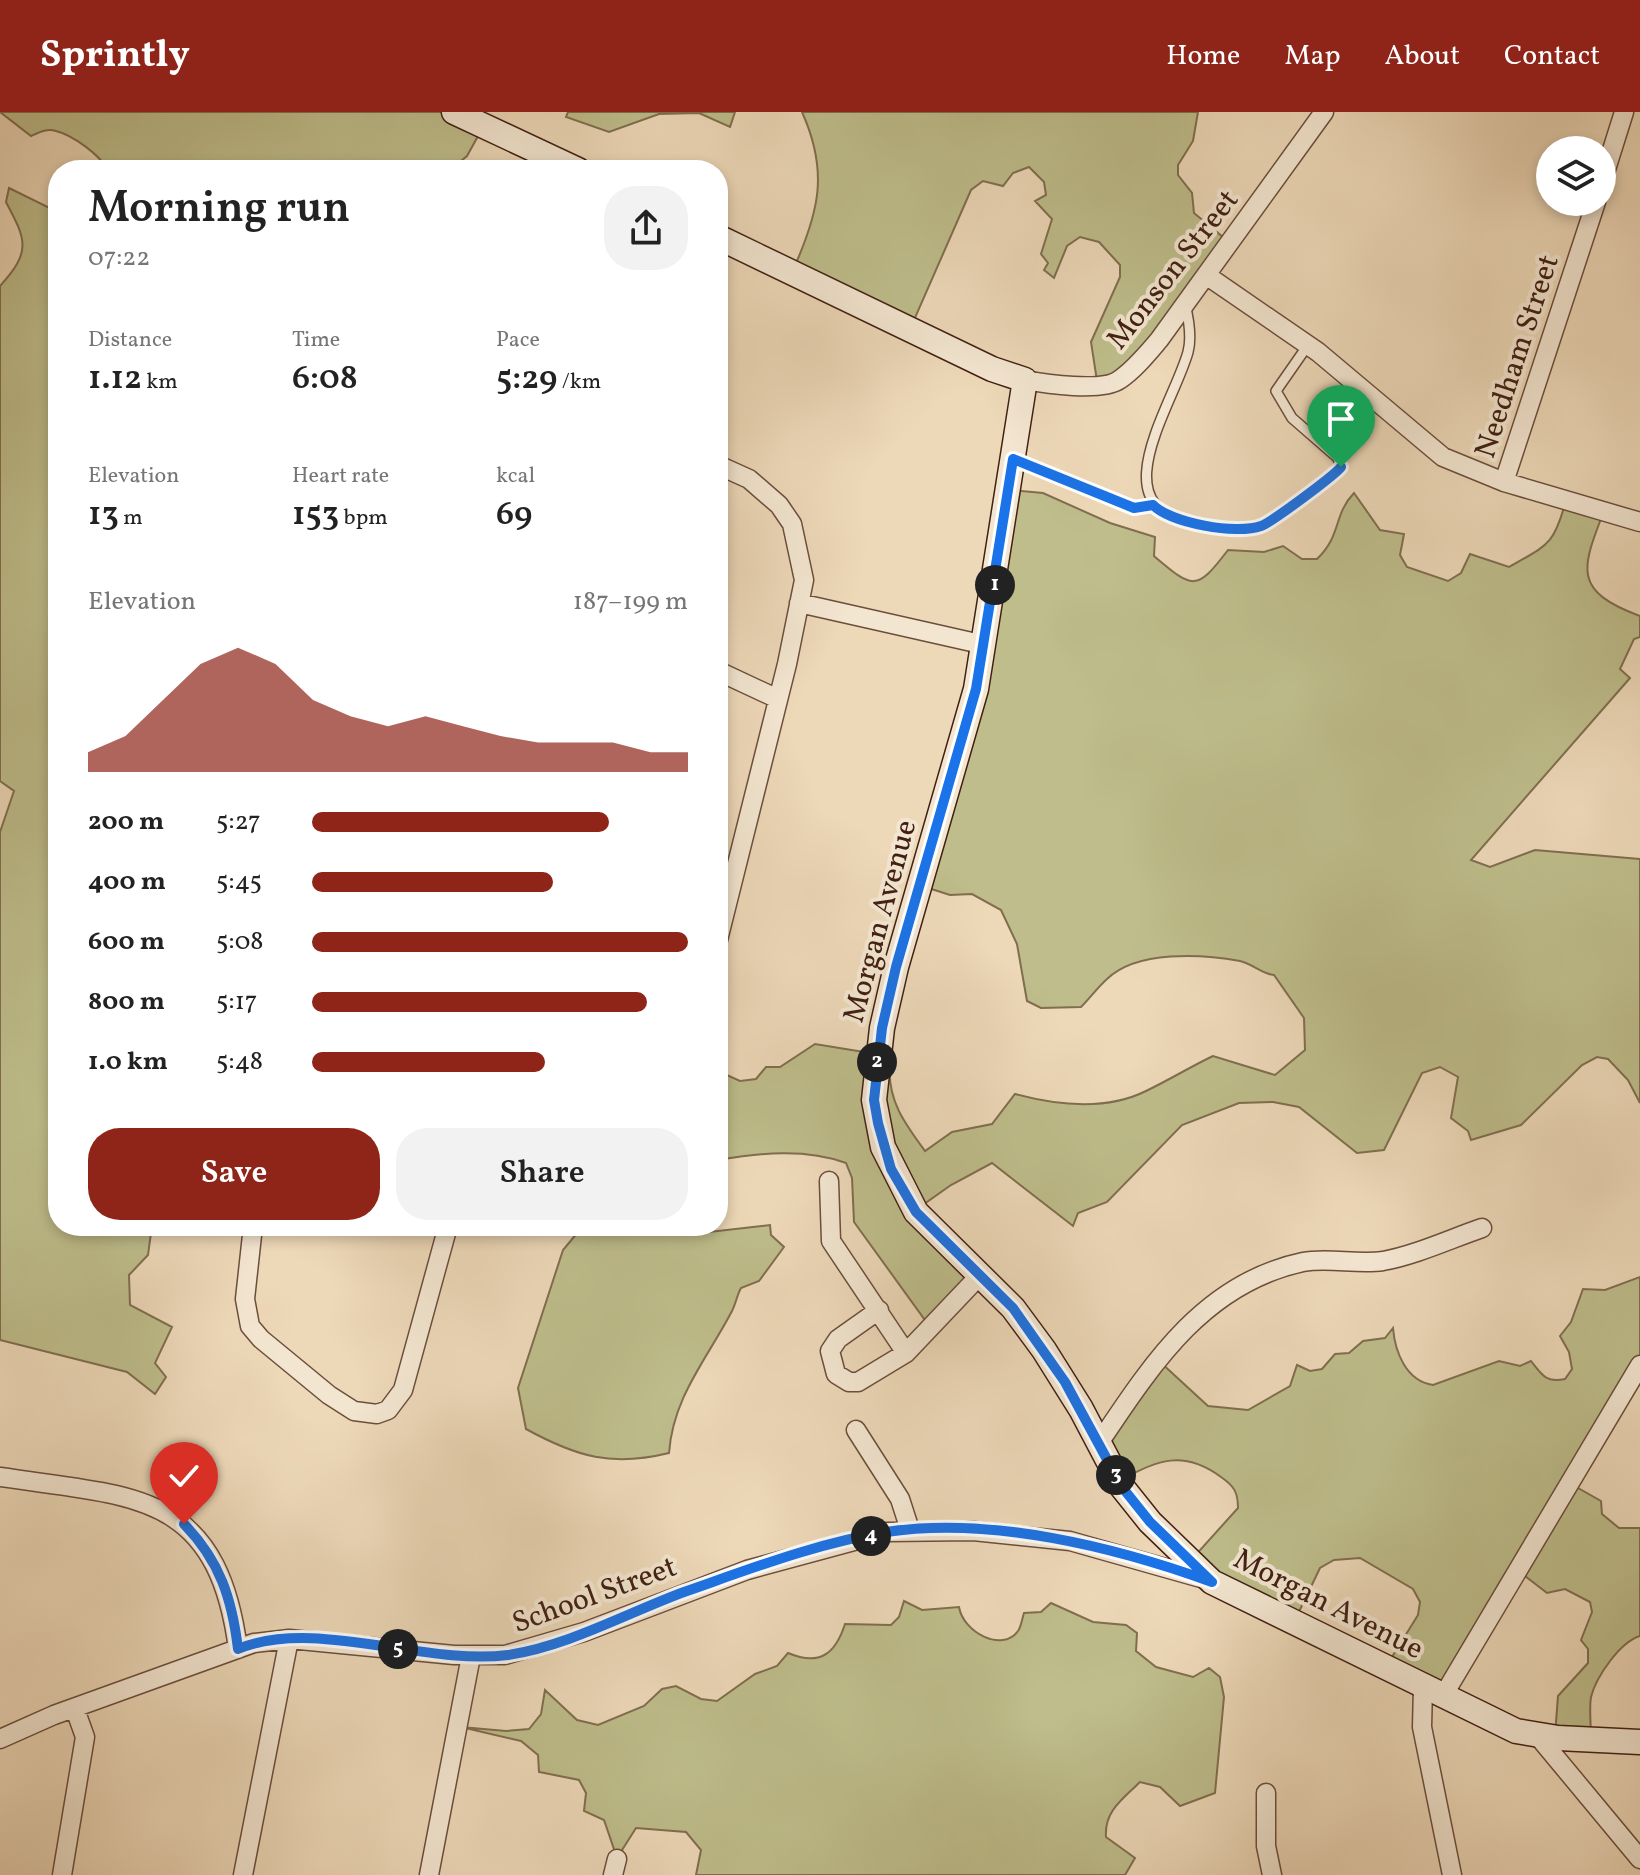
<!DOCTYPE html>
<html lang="en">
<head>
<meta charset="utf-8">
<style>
	body { margin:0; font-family:Vollkorn,serif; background:#f2f2f2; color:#222; height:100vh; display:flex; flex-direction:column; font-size:30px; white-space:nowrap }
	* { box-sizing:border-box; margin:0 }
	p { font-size:26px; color:#767676 }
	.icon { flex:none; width:44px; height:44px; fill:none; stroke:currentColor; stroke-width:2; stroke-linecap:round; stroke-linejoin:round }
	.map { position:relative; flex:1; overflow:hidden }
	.drawer { position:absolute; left:48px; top:48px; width:680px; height:1076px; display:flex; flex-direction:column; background:#fff; border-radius:32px; box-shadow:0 4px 12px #0003 }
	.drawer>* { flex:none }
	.buttons { position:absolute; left:1536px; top:24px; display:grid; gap:16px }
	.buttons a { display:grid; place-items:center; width:80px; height:80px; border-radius:50%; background:#fff; box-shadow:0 4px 12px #0003; font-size:40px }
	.pin { position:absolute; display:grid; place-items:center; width:68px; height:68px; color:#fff; margin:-82px -34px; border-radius:50% 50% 50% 0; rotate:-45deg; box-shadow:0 0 8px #0007 }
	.pin .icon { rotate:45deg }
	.km { position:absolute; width:40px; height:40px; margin:-20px; border-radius:50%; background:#222; color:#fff; font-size:22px; line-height:40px; text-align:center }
	.round { display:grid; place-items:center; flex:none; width:84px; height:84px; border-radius:32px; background:#f2f2f2 }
	.overview { display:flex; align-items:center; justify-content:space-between; height:136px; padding:0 40px }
	h1 { font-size:44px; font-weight:600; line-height:60px }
	.metrics { display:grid; grid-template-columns:repeat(3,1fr); gap:12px; height:136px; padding:8px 40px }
	.metrics div { display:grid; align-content:center }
	.metrics b { font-size:34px; font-weight:600 }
	.metrics small { font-size:22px; font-weight:400 }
	.metrics p { font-size:22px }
	.chart { height:224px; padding:16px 40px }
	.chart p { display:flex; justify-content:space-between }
	.chart svg { width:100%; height:144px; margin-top:8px; fill:#8f2418; opacity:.7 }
	.button { display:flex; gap:16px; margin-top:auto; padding:16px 40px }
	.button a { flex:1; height:92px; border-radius:32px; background:#8f2418; color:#fff; font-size:32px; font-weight:600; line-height:92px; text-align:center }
	.button a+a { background:#f2f2f2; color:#222 }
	ul { padding:0 40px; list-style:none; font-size:26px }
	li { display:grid; grid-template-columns:128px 96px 1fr; align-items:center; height:60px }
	li i { height:20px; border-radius:10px; background:#8f2418 }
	header { display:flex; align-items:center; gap:48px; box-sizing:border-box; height:112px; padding:0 40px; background:#8f2418; color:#fff }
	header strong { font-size:38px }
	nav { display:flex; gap:44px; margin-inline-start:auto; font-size:28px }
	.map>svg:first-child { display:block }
</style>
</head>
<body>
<header>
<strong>Sprintly</strong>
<nav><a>Home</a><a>Map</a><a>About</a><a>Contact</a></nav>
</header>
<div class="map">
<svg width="1640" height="1763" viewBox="0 0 1640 1763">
	<rect width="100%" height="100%" fill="#edd8b8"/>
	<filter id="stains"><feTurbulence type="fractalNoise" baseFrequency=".0025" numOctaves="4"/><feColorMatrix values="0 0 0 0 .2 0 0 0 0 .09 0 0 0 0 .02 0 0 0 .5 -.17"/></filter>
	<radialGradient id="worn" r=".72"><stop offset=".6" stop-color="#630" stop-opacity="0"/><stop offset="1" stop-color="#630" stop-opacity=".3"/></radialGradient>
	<path fill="#bebd8b" stroke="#806e4f" stroke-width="2" d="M0,0H459L483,15L467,44L450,58H107C101,43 72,23 56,19C46,16 38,21 31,24Z
		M568,0H735L730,15L699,1L659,2L609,20L566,5Z
		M802,0H1198L1193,29L1178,53V63L1192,81L1194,101L1230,131L1129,260L1097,269L1091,230L1120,165V153L1099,130L1080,125L1067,134L1054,166L1044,158L1048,151L1041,142L1052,107L1035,89L1046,83L1044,70L1029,55L1013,61L1003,74L983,69L971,78L911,215L793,158C819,100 829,60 802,0Z
		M9,76L58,100V1114H126L151,1121L148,1143L129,1163L130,1193L172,1215L155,1251L166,1265L155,1282L127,1260L0,1228V720L14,679L0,669V174C32,139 26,128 6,90Z
		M1011,378L1043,381L1110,411L1155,425L1154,444C1193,477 1196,480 1228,438L1264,440L1283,434L1302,447H1317C1342,423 1333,403 1354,381L1380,418L1404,422L1400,443L1407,455L1448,469L1461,461L1470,442L1509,455C1547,433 1554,434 1566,388L1604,399C1581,458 1573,479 1640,504V525L1634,527L1620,557L1630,566L1471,748L1490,755L1535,738L1640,747V991L1628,968L1608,947L1597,945L1582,953L1521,1013L1471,1028L1468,1019L1451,1006L1458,965L1440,955L1422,961L1384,1038L1357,1041L1299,995L1273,990L1239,991L1182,1013L1107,1090L1078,1101L1073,1114L992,1051L951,1073L920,1095L977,1157L930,1215L854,1110L852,1066L846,1051C805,1036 760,1041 718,1048V959L740,969L756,967L766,955H780L815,932L876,942L890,953C887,988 905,1012 925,1039L952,1020L992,1012L1015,982C1056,993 1106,999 1146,979C1169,968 1190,955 1213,944L1275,963L1305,938L1304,906L1274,863C1262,862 1253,852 1240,849C1202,842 1137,838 1107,867C1098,875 1090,886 1081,895L1041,896L1027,889L1017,832L1001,798L972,782L950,783L922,774Z
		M770,1113L771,1123L784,1135L759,1169L741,1176C737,1183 736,1191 732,1199C707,1247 673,1285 669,1341C612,1355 577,1345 526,1317L518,1276L563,1138L583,1114H696L709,1120Z
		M1640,1165V1258L1571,1372L1601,1389L1602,1402L1619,1416H1640V1524C1620,1530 1596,1565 1591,1585C1589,1597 1591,1613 1591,1625L1555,1623L1558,1584L1588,1551V1537L1581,1528L1592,1500L1590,1490L1565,1477L1547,1481L1521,1461L1447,1578L1387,1553L1418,1503L1420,1490L1413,1477L1360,1446L1334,1448L1320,1456L1295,1508L1192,1447L1238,1396C1238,1380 1234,1374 1221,1365C1184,1338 1157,1347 1120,1369L1102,1326L1159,1249L1208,1294L1248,1298L1290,1274L1297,1253L1310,1259L1322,1257L1335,1242L1349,1241L1363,1229L1385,1226L1393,1216C1395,1240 1406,1269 1433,1273L1499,1249L1520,1254L1531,1249C1542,1263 1546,1271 1565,1267L1572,1257L1569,1240L1560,1224L1571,1210L1583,1177L1605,1178Z
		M904,1489L922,1498L959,1495C963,1520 1002,1541 1018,1519C1021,1515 1022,1507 1024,1501L1041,1500L1051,1491L1093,1510L1126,1513L1137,1521L1136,1539L1156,1555L1193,1565L1209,1556L1220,1565L1224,1585L1215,1681L1180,1694L1160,1675L1140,1670C1123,1687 1104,1699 1106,1725L1135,1746L1125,1763H696L701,1738L686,1720L636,1716L617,1746L604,1708L584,1699L586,1681L579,1668L539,1660L538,1643L521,1629L461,1615L506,1619L529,1617L541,1602L545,1578L577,1608L598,1613L644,1594L662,1577L676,1574L701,1587L717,1589L755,1562L777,1554L788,1541C819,1554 835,1543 845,1512L891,1513L899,1505Z"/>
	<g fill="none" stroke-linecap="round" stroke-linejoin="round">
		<defs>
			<path id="lane" d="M1185,192C1189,208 1192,225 1188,240C1174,291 1102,393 1188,409C1212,414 1237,419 1261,414L1337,360L1341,355L1338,346L1292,306L1276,279L1308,233
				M1016,348L1134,396L1153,393"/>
			<path id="street" d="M1602,70L1624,0
				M1206,163L1318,240L1443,345L1504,370L1640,410
				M1025,268C1046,272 1102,280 1119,268C1134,258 1147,242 1159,228L1324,0
				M718,353L749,367L779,393L792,412L804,468L787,552L718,828
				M1504,370L1596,90
				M799,491L985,533
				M718,559L778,587
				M829,1069L831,1129L906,1241
				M253,1114L245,1187L250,1214L261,1227L329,1283L354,1299L377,1302L388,1298L403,1278L448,1114
				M879,1198L838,1227L830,1239L836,1262L849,1270H858L906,1241L981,1162
				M856,1318L900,1387L910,1418
				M1099,1331C1152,1252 1204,1171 1303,1150C1329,1145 1357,1153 1383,1149C1416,1143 1450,1127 1482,1116
				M0,1365C134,1385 217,1378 238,1537
				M1423,1575L1422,1615L1452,1763
				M1443,1584L1640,1253
				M1537,1623L1640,1747
				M0,1627L54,1603L254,1531L289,1527L454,1543H505L584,1520L747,1458L887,1420L973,1419L1070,1429L1208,1468
				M1266,1681V1734L1272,1763
				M62,1763L85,1625L75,1597
				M243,1763L289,1527
				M429,1763L471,1544
				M613,1763L617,1747"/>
			<path id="secondary" d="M454,0L578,58
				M718,125L992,257L1025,268L976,577L896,855L882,916L874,988L883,1035L916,1100L1013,1196L1044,1238L1081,1297L1122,1375L1150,1410L1212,1470L1516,1619L1558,1626L1640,1630"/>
		</defs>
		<use href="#lane" stroke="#6c4e3c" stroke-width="12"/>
		<use href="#street" stroke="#6c4e3c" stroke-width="21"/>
		<use href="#secondary" stroke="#412013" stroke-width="27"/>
		<use href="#lane" stroke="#f3e6d1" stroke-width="9"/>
		<use href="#street" stroke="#f3e6d1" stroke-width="18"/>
		<use href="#secondary" stroke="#f3e6d1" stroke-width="24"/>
	</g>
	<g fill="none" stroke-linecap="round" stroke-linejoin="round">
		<defs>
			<path id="route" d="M184,1412C220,1449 232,1487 238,1537C315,1505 425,1554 508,1543C568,1534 627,1501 684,1480C750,1457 817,1431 886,1420C990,1404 1115,1435 1212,1470L1150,1410L1122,1375L1065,1270L1013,1196L916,1100L891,1057L878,1011L874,988L882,916L896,855L976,577L1013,347L1134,396L1153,393C1171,411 1236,423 1261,414C1272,410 1335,363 1341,355"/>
		</defs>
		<use href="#route" stroke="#fff" stroke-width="16"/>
		<use href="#route" stroke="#1a73e8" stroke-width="10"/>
	</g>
	<g text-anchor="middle" stroke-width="8" stroke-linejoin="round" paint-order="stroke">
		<g font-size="30" fill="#412013" stroke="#f3e6d1">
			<text transform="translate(1172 157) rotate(-52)" y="10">Monson Street</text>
			<text transform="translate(1516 244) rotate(-72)" y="10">Needham Street</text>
			<text transform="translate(879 809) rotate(-75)" y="10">Morgan Avenue</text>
			<text transform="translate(594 1482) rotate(-20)" y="10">School Street</text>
			<text transform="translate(1329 1491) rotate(27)" y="10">Morgan Avenue</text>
		</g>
	</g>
	<rect width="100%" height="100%" filter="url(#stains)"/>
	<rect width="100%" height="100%" fill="url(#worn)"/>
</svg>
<div class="buttons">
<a><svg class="icon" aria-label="layers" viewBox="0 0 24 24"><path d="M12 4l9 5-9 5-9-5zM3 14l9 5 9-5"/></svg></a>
</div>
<div class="pin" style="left:1341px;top:355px;background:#1e9e55"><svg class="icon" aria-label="arrive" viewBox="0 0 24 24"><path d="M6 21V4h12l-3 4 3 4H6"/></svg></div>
<div class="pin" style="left:184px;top:1412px;background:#d93025"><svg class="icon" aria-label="check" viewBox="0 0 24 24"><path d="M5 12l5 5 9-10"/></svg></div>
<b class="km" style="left:995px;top:473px">1</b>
<b class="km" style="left:877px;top:950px">2</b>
<b class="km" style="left:1116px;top:1363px">3</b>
<b class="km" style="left:871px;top:1424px">4</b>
<b class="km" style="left:398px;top:1537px">5</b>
<section class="drawer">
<div class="overview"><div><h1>Morning run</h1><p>07:22</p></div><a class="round"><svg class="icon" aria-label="share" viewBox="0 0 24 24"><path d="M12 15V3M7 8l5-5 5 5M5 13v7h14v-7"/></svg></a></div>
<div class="metrics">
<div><p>Distance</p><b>1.12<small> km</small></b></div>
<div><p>Time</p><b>6:08</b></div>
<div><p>Pace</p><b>5:29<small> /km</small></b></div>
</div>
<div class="metrics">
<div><p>Elevation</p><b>13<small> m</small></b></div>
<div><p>Heart rate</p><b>153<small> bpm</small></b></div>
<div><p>kcal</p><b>69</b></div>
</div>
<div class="chart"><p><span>Elevation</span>187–199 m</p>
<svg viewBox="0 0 160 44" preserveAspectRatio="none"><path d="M0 44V38L10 33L20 22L30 11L40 6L50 11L60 22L70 27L80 30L90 27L100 30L110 33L120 35L130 35L140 35L150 38L160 38V44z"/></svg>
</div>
<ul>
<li><b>200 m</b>5:27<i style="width:79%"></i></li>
<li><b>400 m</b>5:45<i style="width:64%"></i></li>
<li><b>600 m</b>5:08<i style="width:100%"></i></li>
<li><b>800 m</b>5:17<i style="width:89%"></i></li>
<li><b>1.0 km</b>5:48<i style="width:62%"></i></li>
</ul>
<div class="button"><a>Save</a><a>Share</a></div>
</section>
</div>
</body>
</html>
